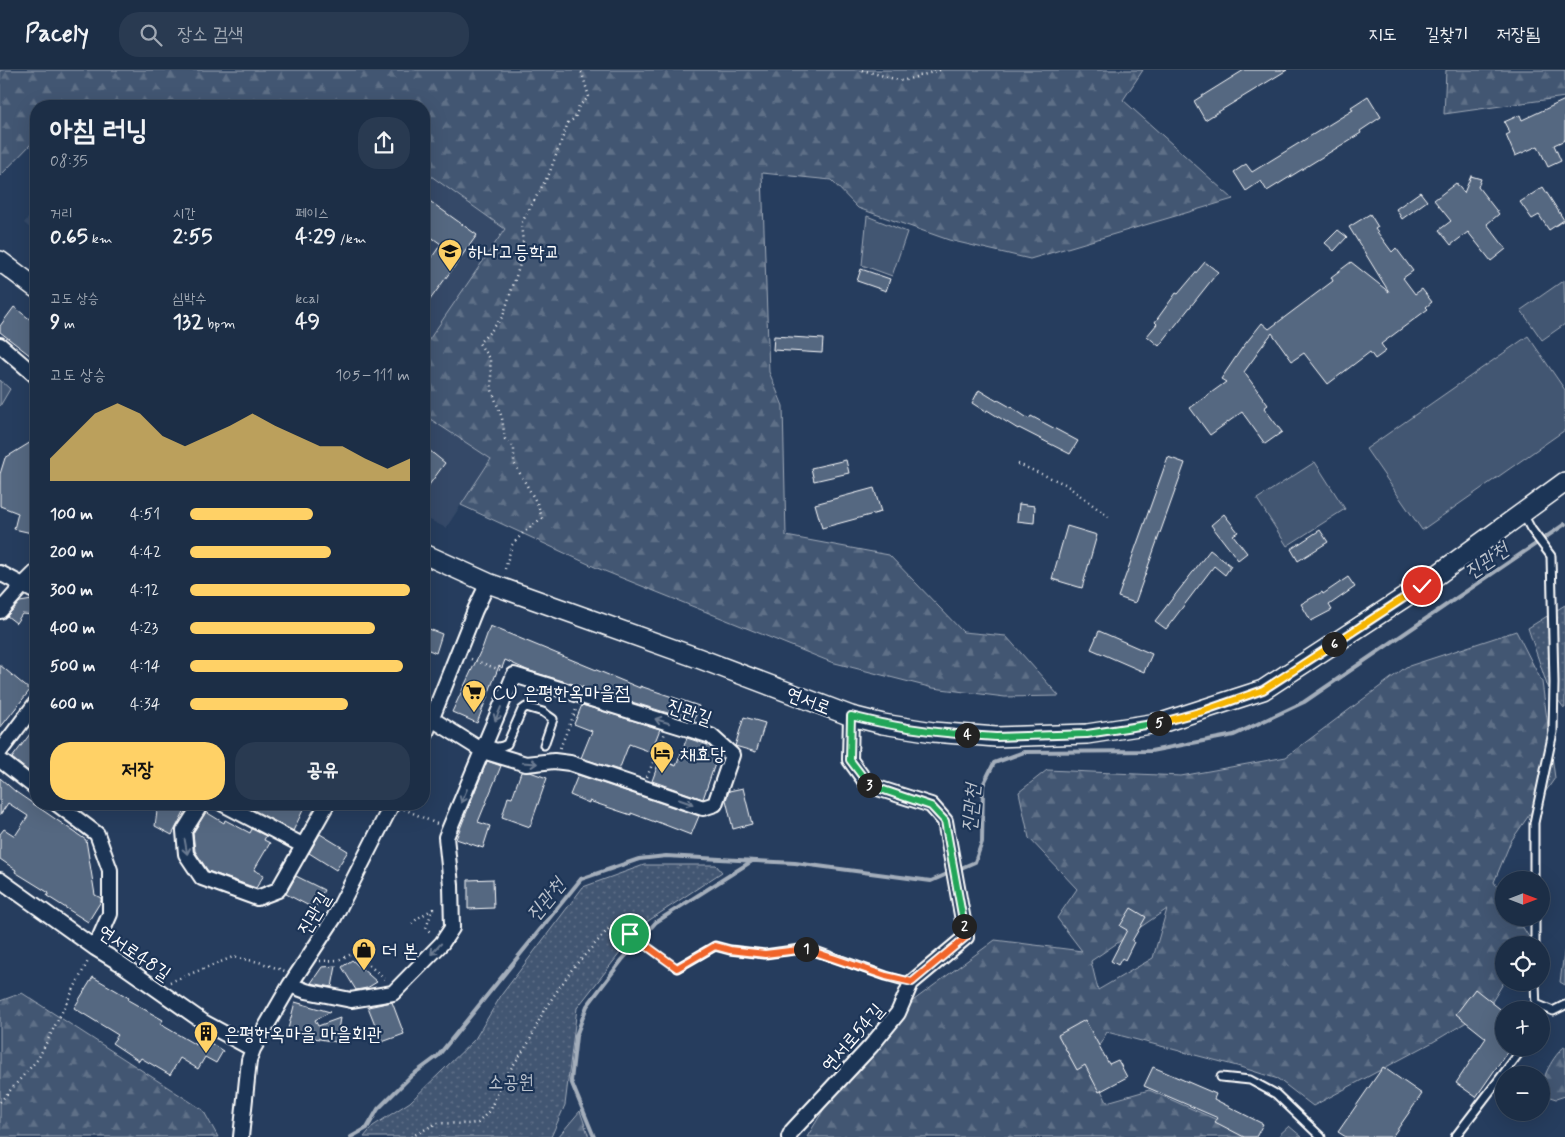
<!DOCTYPE html>
<html lang="ko">
<head>
<meta charset="utf-8">
<style>
	body { margin:0; font-family:Mynerve,"Poor Story",sans-serif; background:#293a51; color:#f1f3f6; height:100vh; display:flex; flex-direction:column; font-size:19px; white-space:nowrap }
	* { box-sizing:border-box; margin:0 }
	p { font-size:16px; color:#a0a8b3 }
	.icon { flex:none; width:28px; height:28px; fill:none; stroke:currentColor; stroke-width:2; stroke-linecap:round; stroke-linejoin:round }
	.map { position:relative; flex:1; overflow:hidden }
	.details { position:absolute; left:30px; top:30px; width:400px; height:710px; display:flex; flex-direction:column; background:#1c2e46; border-radius:20px; box-shadow:0 5px 20px #0002,0 0 0 1px #3a4a5f }
	.details>* { flex:none }
	.needle { width:32px; rotate:90deg }
	.tools { position:absolute; left:1495px; top:801px; display:grid; gap:10px }
	.tools a { display:grid; place-items:center; width:55px; height:55px; border-radius:50%; background:#1c2e46; box-shadow:0 5px 20px #0002,0 0 0 1px #3a4a5f; font-size:25px }
	.pin { position:absolute; display:grid; place-items:center; width:42px; height:42px; color:#fff; margin:-21px; border:2px solid #fff; border-radius:50%; box-shadow:0 1px 5px #0007 }
	.km { position:absolute; width:25px; height:25px; margin:-12px; border-radius:50%; background:#222; color:#fff; font-size:14px; line-height:25px; text-align:center }
	.round { display:grid; place-items:center; flex:none; width:52px; height:52px; border-radius:20px; background:#293a51 }
	.head { display:flex; align-items:center; justify-content:space-between; height:85px; padding:0 20px }
	h1 { font-size:28px; font-weight:800; line-height:38px }
	.metrics { display:grid; grid-template-columns:repeat(3,1fr); gap:8px; height:85px; padding:5px 20px }
	.metrics div { display:grid; align-content:center }
	.metrics b { font-size:21px; font-weight:800 }
	.metrics small { font-size:14px; font-weight:400 }
	.metrics p { font-size:14px }
	.chart { height:140px; padding:10px 20px }
	.chart p { display:flex; justify-content:space-between }
	.chart svg { width:100%; height:90px; margin-top:5px; fill:#ffd166; opacity:.7 }
	.primary-button { display:flex; gap:10px; margin-top:auto; padding:10px 20px }
	.primary-button a { flex:1; height:58px; border-radius:20px; background:#ffd166; color:#111; font-size:20px; font-weight:800; line-height:58px; text-align:center }
	.primary-button a+a { background:#293a51; color:#f1f3f6 }
	ul { padding:0 20px; list-style:none; font-size:16px }
	li { display:grid; grid-template-columns:80px 60px 1fr; align-items:center; height:38px }
	li i { height:12px; border-radius:6px; background:#ffd166 }
	header { display:flex; align-items:center; gap:30px; box-sizing:border-box; height:70px; padding:0 25px; background:#1c2e46; border-bottom:1px solid #3a4a5f }
	header strong { font-size:24px }
	nav { display:flex; gap:28px; margin-inline-start:auto; font-size:18px }
	.search { width:350px; height:45px; background:#293a51; display:flex; align-items:center; gap:12px; box-sizing:border-box; padding:0 18px; border-radius:20px; color:#a0a8b3; font-size:19px }
	.map>svg:first-child { display:block }
</style>
</head>
<body>
<header>
<strong>Pacely</strong>
<div class="search"><svg class="icon" aria-label="search" viewBox="0 0 24 24"><circle cx="10" cy="10" r="6"/><path d="M15 15l6 6"/></svg>장소 검색</div>
<nav><a>지도</a><a>길찾기</a><a>저장됨</a></nav>
</header>
<div class="map">
<svg width="1565" height="1067" viewBox="0 0 1565 1067">
	<defs>
		<pattern id="forest-firs" width="22" height="20" patternUnits="userSpaceOnUse" patternTransform="scale(1.25)"><rect width="22" height="20" fill="#425672"/><path d="M5 1l3.5 6h-7zM16 11l3.5 6h-7z" fill="#5e6f87"/></pattern>
		<pattern id="park-dots" width="8" height="8" patternUnits="userSpaceOnUse" patternTransform="scale(1.25)"><rect width="8" height="8" fill="#425672"/><path d="M2 2h.1M6 6h.1" fill="none" stroke="#5e6f87" stroke-width="1.8" stroke-linecap="round"/></pattern>
	</defs>
	<rect width="100%" height="100%" fill="#263d5e"/>
	<filter id="ink" filterUnits="userSpaceOnUse"><feTurbulence type="fractalNoise" baseFrequency=".02" numOctaves="2"/><feDisplacementMap in="SourceGraphic" scale="10" xChannelSelector="R" yChannelSelector="G"/><feConvolveMatrix kernelMatrix="1 2 1 2 8 2 1 2 1" color-interpolation-filters="sRGB"/></filter>
	<g filter="url(#ink)">
		<path fill="#344a68" d="M424,101L505,159L424,277Z
			M36,139V163L24,153Z
			M424,345L491,389L446,458L424,447Z"/>
		<path fill="url(#forest-firs)" stroke="#a0aab8" fill-rule="evenodd" d="M0,0H1143L1123,30L1233,129L1030,189L949,170L858,138L831,110L762,103L769,302L783,336L786,466L889,485L963,562L1006,566L1059,626L1005,627L933,618L831,592L597,498L461,435L491,389L424,345V277L505,159L424,101V36H36V69L0,106Z
			M1446,0H1565V27L1444,44Z
			M0,310L10,319L0,336Z
			M1516,561L1542,612L1555,708L1511,771L1494,812L1504,828V848H1517L1529,867L1525,875H1504V912L1487,940L1433,972L1313,1036L1278,1009L1237,996L1107,962L1088,995L1107,1032L1149,1020L1256,1067H807L824,1039L910,933L995,870L1082,881L1057,848L1077,819L1029,768L1019,722L1047,700L1181,706L1286,687L1406,597ZM1167,839L1153,888L1098,920L1091,891Z
			M1565,876V915L1560,912Z
			M22,923L203,1040L218,1067H0V931Z
			M1565,976V1026L1556,1029L1541,1024C1541,1008 1553,986 1565,976Z
			M580,1041L589,1067H558Z"/>
		<path fill="url(#park-dots)" stroke="#a0aab8" d="M1565,535V638H1564L1547,615L1528,558Z
			M644,795H716L722,802L642,855L577,938L565,1035L551,1067H364L373,1056L410,1032L475,969L502,924L583,817Z"/>
		<path fill="#425672" stroke="#a0aab8" d="M867,146L907,162L892,206L862,195Z
			M1564,210L1565,254L1542,270L1521,240Z
			M1528,266L1565,320V360L1422,460L1366,379Z
			M1315,392L1345,439L1287,476L1257,429Z
			M1289,1056L1302,1067H1277Z"/>
		<g fill="none" stroke-linecap="round" stroke-linejoin="round">
			<path stroke="#a4aebb" stroke-width="4" d="M351,1067L367,1058L378,1039L411,1006L438,986L581,809L639,789L666,786L795,793L931,811L975,792L982,772L983,715L994,693L1024,682L1151,681L1234,665L1304,632L1565,454
				M594,1067L571,1011L576,966L587,936L622,890L656,852L752,791"/>
		</g>
		<path fill="#556781" stroke="#fff" d="M1244,0H1287L1205,50L1194,31Z
			M1368,26L1381,47L1360,61L1361,63L1267,121L1261,111L1246,121L1234,102L1246,94L1252,102L1353,40L1351,37Z
			M1565,30V70L1554,75L1561,91L1548,97L1538,76L1515,86L1506,65L1510,63L1504,52L1520,45L1522,50Z
			M1471,106L1481,109L1478,117L1499,144L1487,154L1506,179L1491,191L1468,162L1451,175L1439,160L1451,151L1434,130L1456,113L1464,123Z
			M1543,117L1564,150L1549,160L1539,145L1532,149L1520,132Z
			M1420,122L1427,131L1402,149L1396,139Z
			M424,127L477,165L424,238V199L441,174L424,162Z
			M1370,144L1378,157L1375,159L1392,182L1396,178L1413,201L1403,208L1415,224L1422,219L1432,232L1426,237L1428,239L1381,274L1386,281L1375,289L1370,282L1328,314L1304,283L1292,291L1272,263L1256,284H1257L1244,302L1268,335L1264,338L1282,362L1265,374L1242,342L1210,365L1190,338L1226,312L1221,309L1242,278L1262,253L1269,259L1333,211L1331,207L1351,192L1389,222L1349,157Z
			M1338,160L1347,167L1334,181L1325,173Z
			M1205,192L1218,202L1159,276L1147,266L1157,254L1155,252L1176,223L1178,224Z
			M861,199L890,209L886,221L857,211Z
			M14,237L36,254V290L0,262V256Z
			M774,266L823,269L822,283L773,280Z
			M979,320L997,331L998,330L1014,339L1029,349L1031,346L1078,371L1070,384L1019,358L1018,359L987,340L986,342L972,333Z
			M36,369V464L14,459L18,443L0,436V404L5,388Z
			M424,376L445,393L424,422Z
			M1168,387L1185,393L1135,533L1118,527Z
			M846,390L849,403L814,411L811,398Z
			M874,418L881,442L822,458L815,434Z
			M1019,434L1035,436L1034,453L1017,451Z
			M1224,444L1238,462L1233,465L1247,483L1238,490L1211,455Z
			M1067,456L1097,465L1082,518L1052,509Z
			M1320,460L1328,472L1298,491L1291,479Z
			M1210,480L1231,496L1225,505L1214,496L1166,559L1155,551Z
			M1348,507L1355,517L1329,535L1332,540L1311,551L1301,534L1322,522L1323,524Z
			M32,530L36,533V545L22,544L16,553L7,546L20,532Z
			M490,556L640,618V616L699,636L694,651L527,600L505,590L502,598L499,596L477,653L452,642L483,576Z
			M424,557L442,564L436,583L424,578Z
			M1099,561L1152,584L1144,602L1091,579Z
			M0,595L30,620L0,658Z
			M582,635L660,659L651,682L629,674L619,700L581,688L592,661L574,654Z
			M744,647L765,653L756,682L735,676Z
			M36,656V707L12,688Z
			M687,668L708,675L718,685L703,729L652,711L660,689L676,696Z
			M487,691L501,696L478,752L490,756L483,778L456,769Z
			M521,702H530L547,708L530,757L502,747L508,727L512,728Z
			M578,705L699,746L691,765L655,751V752L631,743V745L589,731V733L570,725Z
			M0,708L16,722L86,770L95,825L101,828V831L88,852L47,826L49,823L15,802L16,800L0,789V764L4,759L15,766L28,746L8,733L0,745Z
			M743,718L752,754L733,759L726,730L729,721Z
			M158,734H188L172,765L155,756Z
			M242,734H306L293,761Z
			M206,742L224,753L225,750L250,763L252,759L266,766L264,770L270,773L254,800L264,805L256,818L208,801L195,781L193,763Z
			M320,764L348,781L336,800L309,783Z
			M296,806L324,820L315,839L286,824Z
			M493,809L494,838L468,839V810Z
			M1131,838L1146,847L1132,871L1134,872L1125,890L1122,888L1118,895L1111,891L1127,860L1120,856Z
			M352,890L377,912L367,918L356,920L342,897Z
			M336,896L332,917L311,913L322,897Z
			M93,907L129,928L128,930L163,950L160,954L196,975L201,967L223,981L216,993L205,987L198,999L180,988L170,1005L141,988L139,991L112,973L118,965L74,938Z
			M1475,919L1504,942V978H1510L1476,1027L1456,1013L1486,968L1456,944Z
			M295,932L330,942L315,950L318,956L340,948L336,972L314,968V966L288,959Z
			M392,932L404,964L382,972L368,937Z
			M1085,950L1109,994L1118,990L1127,1007L1099,1022L1085,995L1077,1000L1058,965Z
			M1153,997L1216,1024L1214,1029L1263,1054L1256,1067H1244L1215,1052L1218,1048L1144,1016Z
			M1383,997L1422,1024L1392,1067H1346L1338,1062Z"/>
		<g fill="none" stroke-linecap="round" stroke-linejoin="round">
			<defs>
				<path id="lane" d="M1523,444L1531,459L1551,486L1554,613L1553,662L1534,753V810
					M486,673C493,677 499,679 507,674L522,640L526,637L543,642L553,649L544,675
					M1535,848V875
					M677,898L715,876L730,880L765,884L807,878L886,906L911,913
					M1535,912L1536,940
					M1536,934L1553,941L1565,935
					M1221,1007L1250,1010L1276,1024L1321,1067
					M1455,1067L1523,978"/>
				<path id="street" d="M0,275L36,306
					M0,503L36,522
					M0,541L24,514L36,502
					M424,668L475,540L488,513
					M0,681L36,633
					M0,690L36,718
					M57,734L97,764L110,800V844L95,878
					M201,734L184,761L186,784L202,808L257,828L278,820L327,734
					M223,734L302,775
					M0,810L95,878L118,892L205,953L253,979
					M290,915L306,921L351,930L393,923L442,873L452,858L451,815L446,767L514,605L711,666L732,685L715,734L703,738L570,693L554,691L526,694L483,681L432,649
					M241,1067L249,990L253,979L290,915L334,848L392,734
					M789,1067L792,1061L871,976L898,943L911,913L966,867L945,751L931,735L868,715L850,690L851,646"/>
				<path id="secondary" d="M0,191L36,218
					M424,484L488,513L698,588L851,646L883,654L933,662L996,667L1087,664L1164,652L1263,620L1422,516L1565,412"/>
			</defs>
			<use href="#lane" stroke="#fff" stroke-width="11"/>
			<use href="#street" stroke="#fff" stroke-width="18"/>
			<use href="#secondary" stroke="#fff" stroke-width="22"/>
			<path stroke="#fff" stroke-width="2.5" stroke-dasharray="1 4" stroke-linecap="butt" d="M862,0L902,11L940,0
				M1018,394L1065,414L1110,448
				M505,499L512,475L523,463L542,448L538,435L514,393V377L505,369L502,348L492,320L490,290L479,273L491,261L503,246L524,182L521,154L549,104L568,53L575,48L579,36L589,27L582,3L579,0
				M471,589L503,601
				M560,678L577,637
				M647,707L665,663
				M404,739L437,754
				M412,854L418,848L433,839L426,858L432,864
				M320,891L338,890L354,883L388,911
				M170,912L233,887L259,892L285,901
				M0,1032L38,989L89,889
				M411,1067L437,1053L467,1054L478,1053L489,1041L506,1006L529,972L544,940L573,898L615,852L670,892"/>
			<use href="#lane" stroke="#1d3557" stroke-width="7"/>
			<use href="#street" stroke="#1d3557" stroke-width="14"/>
			<use href="#secondary" stroke="#1d3557" stroke-width="19"/>
		</g>
		<defs><path id="oneway-shaft" d="M-6 0H5M1.5-3L5.5 0L1.5 3" fill="none" stroke-width="1.6" stroke-linecap="round" stroke-linejoin="round" transform="scale(1.25)"/></defs>
		<g stroke="#6c7c92">
			<use href="#oneway-shaft" transform="translate(498 644) rotate(113)"/>
			<use href="#oneway-shaft" transform="translate(662 651) rotate(-163)"/>
			<use href="#oneway-shaft" transform="translate(530 693) rotate(4)"/>
			<use href="#oneway-shaft" transform="translate(464 726) rotate(113)"/>
			<use href="#oneway-shaft" transform="translate(686 732) rotate(19)"/>
			<use href="#oneway-shaft" transform="translate(186 777) rotate(80)"/>
			<use href="#oneway-shaft" transform="translate(436 879) rotate(133)"/>
		</g>
	</g>
	<g fill="none" stroke-linecap="round" stroke-linejoin="round" filter="url(#ink)">
		<defs>
			<path id="split-1" d="M630,864L677,898L715,876L730,880L765,884L806,879"/>
			<path id="split-2" d="M806,879L886,906L912,912L966,867L964,856"/>
			<path id="split-3" d="M869,715L931,736L945,751L964,856"/>
			<path id="split-4" d="M869,715L850,690L851,646C890,656 927,662 967,665"/>
			<path id="split-5" d="M967,665L996,667L1087,664L1159,653"/>
			<path id="split-6" d="M1159,653L1203,641L1263,620L1334,574"/>
			<path id="split-7" d="M1334,574L1422,516"/>
		</defs>
		<use href="#split-1" stroke="#fff" stroke-width="10"/>
		<use href="#split-2" stroke="#fff" stroke-width="10"/>
		<use href="#split-3" stroke="#fff" stroke-width="10"/>
		<use href="#split-4" stroke="#fff" stroke-width="10"/>
		<use href="#split-5" stroke="#fff" stroke-width="10"/>
		<use href="#split-6" stroke="#fff" stroke-width="10"/>
		<use href="#split-7" stroke="#fff" stroke-width="10"/>
		<use href="#split-1" stroke="#f0652b" stroke-width="6"/>
		<use href="#split-2" stroke="#f0652b" stroke-width="6"/>
		<use href="#split-3" stroke="#22a559" stroke-width="6"/>
		<use href="#split-4" stroke="#22a559" stroke-width="6"/>
		<use href="#split-5" stroke="#22a559" stroke-width="6"/>
		<use href="#split-6" stroke="#f5b400" stroke-width="6"/>
		<use href="#split-7" stroke="#f5b400" stroke-width="6"/>
	</g>
	<defs>
		<symbol id="school-pin" viewBox="-11 -11 22 30"><path d="M0 17L-7.5 6A9.5 9.5 0 1 1 7.5 6Z" fill="#ffd166" stroke="#1d3557"/><path d="M0-5L7-2L0 1L-7-2ZM-4 1L0 2.5L4 1V4Q0 6-4 4Z" fill="#111"/></symbol>
		<symbol id="supermarket-pin" viewBox="-11 -11 22 30"><path d="M0 17L-7.5 6A9.5 9.5 0 1 1 7.5 6Z" fill="#ffd166" stroke="#1d3557"/><path d="M-6-5.5h2.5l.6 2H6L4.5 2H-2.5L-4.4-4H-6ZM-1.5 3.2a1.3 1.3 0 1 0 .1 0ZM3 3.2a1.3 1.3 0 1 0 .1 0Z" fill="#111"/></symbol>
		<symbol id="hotel-pin" viewBox="-11 -11 22 30"><path d="M0 17L-7.5 6A9.5 9.5 0 1 1 7.5 6Z" fill="#ffd166" stroke="#1d3557"/><path d="M-6-4.5h1.5V1H6V5H4.5V3h-9V5H-6ZM-4 0a1.8 1.8 0 1 1 3.6 0ZM.5 0V-2.5h3Q6-2.5 6 0Z" fill="#111"/></symbol>
		<symbol id="shop-pin" viewBox="-11 -11 22 30"><path d="M0 17L-7.5 6A9.5 9.5 0 1 1 7.5 6Z" fill="#ffd166" stroke="#1d3557"/><path d="M-5-2.5h2.3a2.7 3.5 0 0 1 5.4 0H5L5.5 6h-11ZM-1.5-2.5h3a1.5 2.3 0 0 0-3 0Z" fill="#111"/></symbol>
		<symbol id="building-pin" viewBox="-11 -11 22 30"><path d="M0 17L-7.5 6A9.5 9.5 0 1 1 7.5 6Z" fill="#ffd166" stroke="#1d3557"/><path d="M-4-6H4V6H1V3H-1V6H-4ZM-2.5-4.3h1.7v1.8h-1.7ZM.8-4.3h1.7v1.8H.8ZM-2.5-1h1.7V.8h-1.7ZM.8-1h1.7V.8H.8Z" fill="#111"/></symbol>
	</defs>
	<g fill-rule="evenodd">
		<use href="#school-pin" x="436" y="167" width="28" height="38"/>
		<use href="#supermarket-pin" x="460" y="608" width="28" height="38"/>
		<use href="#hotel-pin" x="648" y="669" width="28" height="38"/>
		<use href="#shop-pin" x="350" y="866" width="28" height="38"/>
		<use href="#building-pin" x="192" y="949" width="28" height="38"/>
	</g>
	<g text-anchor="middle" stroke-width="4.5" stroke-linejoin="round" paint-order="stroke">
		<g font-size="19" fill="#fff" stroke="#1d3557" text-anchor="start">
			<text x="468" y="188">하나고등학교</text>
			<text x="492" y="629">CU 은평한옥마을점</text>
			<text x="680" y="690">채효당</text>
			<text x="382" y="887">더 본</text>
			<text x="224" y="970">은평한옥마을 마을회관</text>
		</g>
		<g font-size="19" fill="#fff" stroke="#1d3557">
			<text transform="translate(809 630) rotate(21)" y="7">연서로</text>
			<text transform="translate(690 641) rotate(19)" y="7">진관길</text>
			<text transform="translate(313 843) rotate(-59)" y="7">진관길</text>
			<text transform="translate(135 882) rotate(34)" y="7">연서로48길</text>
			<text transform="translate(852 967) rotate(-49)" y="7">연서로54길</text>
		</g>
		<g font-size="19" fill="#bdc4ce" stroke="#1d3557">
			<text x="511" y="1018">소공원</text>
		</g>
		<g font-size="20" font-style="italic" fill="#bbc2cc" stroke="#1d3557">
			<text transform="translate(1486 490) rotate(-34)" y="7">진관천</text>
			<text transform="translate(970 738) rotate(-85)" y="7">진관천</text>
			<text transform="translate(545 829) rotate(-51)" y="7">진관천</text>
		</g>
	</g>
</svg>
<div class="tools">
<a><svg class="needle" viewBox="-14 -14 28 28"><path d="M0-13l5 13h-10z" fill="#e53935"/><path d="M0 13l5-13h-10z" fill="#a0a8b3"/></svg></a>
<a><svg class="icon" aria-label="locate" viewBox="0 0 24 24"><circle cx="12" cy="12" r="6"/><path d="M12 2v4M12 18v4M2 12h4M18 12h4"/></svg></a>
<a>+</a>
<a>−</a>
</div>
<div class="pin" style="left:630px;top:864px;background:#1e9e55"><svg class="icon" aria-label="arrive" viewBox="0 0 24 24"><path d="M6 21V4h12l-3 4 3 4H6"/></svg></div>
<div class="pin" style="left:1422px;top:516px;background:#d93025"><svg class="icon" aria-label="check" viewBox="0 0 24 24"><path d="M5 12l5 5 9-10"/></svg></div>
<b class="km" style="left:806px;top:879px">1</b>
<b class="km" style="left:964px;top:856px">2</b>
<b class="km" style="left:869px;top:715px">3</b>
<b class="km" style="left:967px;top:665px">4</b>
<b class="km" style="left:1159px;top:653px">5</b>
<b class="km" style="left:1334px;top:574px">6</b>
<section class="details">
<div class="head"><div><h1>아침 러닝</h1><p>08:35</p></div><a class="round"><svg class="icon" aria-label="share" viewBox="0 0 24 24"><path d="M12 15V3M7 8l5-5 5 5M5 13v7h14v-7"/></svg></a></div>
<div class="metrics">
<div><p>거리</p><b>0.65<small> km</small></b></div>
<div><p>시간</p><b>2:55</b></div>
<div><p>페이스</p><b>4:29<small> /km</small></b></div>
</div>
<div class="metrics">
<div><p>고도 상승</p><b>9<small> m</small></b></div>
<div><p>심박수</p><b>132<small> bpm</small></b></div>
<div><p>kcal</p><b>49</b></div>
</div>
<div class="chart"><p><span>고도 상승</span>105–111 m</p>
<svg viewBox="0 0 160 44" preserveAspectRatio="none"><path d="M0 44V33L10 22L20 11L30 6L40 11L50 22L60 27L70 22L80 17L90 11L100 17L110 22L120 27L130 27L140 33L150 38L160 33V44z"/></svg>
</div>
<ul>
<li><b>100 m</b>4:51<i style="width:56%"></i></li>
<li><b>200 m</b>4:42<i style="width:64%"></i></li>
<li><b>300 m</b>4:12<i style="width:100%"></i></li>
<li><b>400 m</b>4:23<i style="width:84%"></i></li>
<li><b>500 m</b>4:14<i style="width:97%"></i></li>
<li><b>600 m</b>4:34<i style="width:72%"></i></li>
</ul>
<div class="primary-button"><a>저장</a><a>공유</a></div>
</section>
</div>
</body>
</html>
